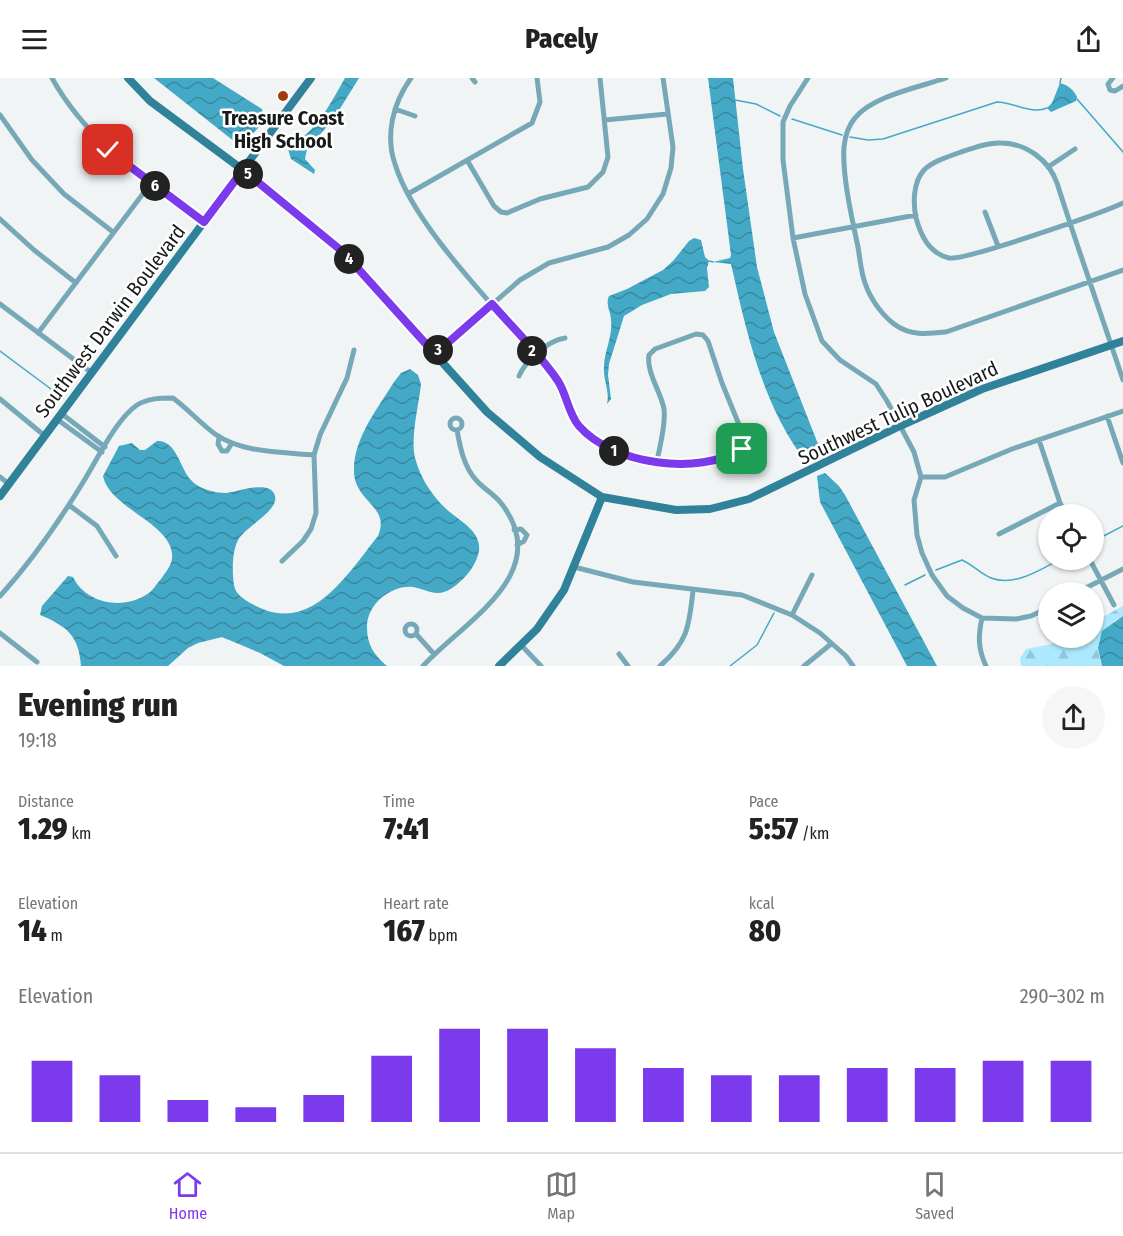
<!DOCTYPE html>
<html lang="en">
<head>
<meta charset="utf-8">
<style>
	body { margin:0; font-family:"Fira Sans Condensed",sans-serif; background:#f6f6f6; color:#222; height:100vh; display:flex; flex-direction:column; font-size:22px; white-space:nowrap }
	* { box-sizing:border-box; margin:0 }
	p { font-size:20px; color:#767676 }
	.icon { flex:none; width:33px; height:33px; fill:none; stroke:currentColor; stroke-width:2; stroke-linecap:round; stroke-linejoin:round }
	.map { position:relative; height:588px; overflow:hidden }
	.panel { display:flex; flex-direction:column; background:#fff; flex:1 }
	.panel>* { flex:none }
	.tools { position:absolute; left:1038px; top:426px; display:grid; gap:12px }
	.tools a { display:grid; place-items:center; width:66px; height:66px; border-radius:50%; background:#fff; box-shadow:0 2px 4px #0004; font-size:30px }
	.pin { position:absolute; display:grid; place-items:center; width:51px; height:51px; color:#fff; margin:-26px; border-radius:12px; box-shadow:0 3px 9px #0006 }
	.km { position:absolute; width:30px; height:30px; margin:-15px; border-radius:50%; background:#222; color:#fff; font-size:16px; line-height:30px; text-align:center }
	.round { display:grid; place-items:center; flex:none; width:63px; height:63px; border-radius:32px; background:#f6f6f6 }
	.summary { display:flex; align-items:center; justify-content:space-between; height:102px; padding:0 18px }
	h1 { font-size:33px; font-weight:800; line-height:45px }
	.figures { display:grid; grid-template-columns:repeat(3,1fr); gap:9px; height:102px; padding:6px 18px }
	.figures div { display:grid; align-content:center }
	.figures b { font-size:30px; font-weight:800 }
	.figures small { font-size:16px; font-weight:400 }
	.figures p { font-size:16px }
	.chart { height:168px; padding:12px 18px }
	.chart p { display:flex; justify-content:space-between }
	.chart svg { width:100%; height:108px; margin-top:6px; stroke:#7c3aed; stroke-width:6 }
	header { display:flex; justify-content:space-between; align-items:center; height:78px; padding:0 18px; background:#fff; font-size:27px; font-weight:800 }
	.tabs { display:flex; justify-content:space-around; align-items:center; height:84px; border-top:2px solid #e0e0e0; background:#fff; font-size:16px; color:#767676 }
	.tabs a { display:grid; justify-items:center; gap:3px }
	.tabs .selected { color:#7c3aed }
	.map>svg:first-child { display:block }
</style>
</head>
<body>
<header><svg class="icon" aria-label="menu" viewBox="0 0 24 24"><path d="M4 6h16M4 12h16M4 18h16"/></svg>Pacely<svg class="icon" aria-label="share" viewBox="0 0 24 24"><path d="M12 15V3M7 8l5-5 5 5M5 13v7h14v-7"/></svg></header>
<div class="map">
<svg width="1123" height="588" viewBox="0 0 1123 588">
	<defs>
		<pattern id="forest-firs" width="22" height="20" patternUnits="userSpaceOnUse" patternTransform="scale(1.5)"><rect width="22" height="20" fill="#ade9fe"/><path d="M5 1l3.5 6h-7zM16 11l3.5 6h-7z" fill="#94c7d9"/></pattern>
		<pattern id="water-waves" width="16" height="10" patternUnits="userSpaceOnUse" patternTransform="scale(1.5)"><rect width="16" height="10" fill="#44a9c6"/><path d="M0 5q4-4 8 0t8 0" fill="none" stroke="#3889a0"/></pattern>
	</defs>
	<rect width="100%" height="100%" fill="#f1f4f5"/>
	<path fill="url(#forest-firs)" d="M1123,528V538C1102,549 1094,565 1102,588H1021L1020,580L1026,571L1052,566L1063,560H1094V544Z"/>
	<path fill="url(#water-waves)" d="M154,0H213L262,31C266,46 253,57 241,64H235Z
		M345,0H359L333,42L307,71L305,81L315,92L314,96L291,81L285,61L289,59L297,63C318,51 333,21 345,0Z
		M708,0H733L743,91L757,189L774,254L818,366L817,377L806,384C762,326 747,256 731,186L713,184L730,180L731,177Z
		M1060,5C1068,7 1074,12 1077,19L1076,23L1051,34L1047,30L1052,25Z
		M694,160L701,162L705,179L709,183L707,190L709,209L705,213L671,216L642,227L624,238L609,286L608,297L611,321L607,326C610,313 603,302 604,289C604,273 613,259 611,242C611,233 605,227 609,218L627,211L663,192L673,183L689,163Z
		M410,291L418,297L421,306C419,327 409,363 416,383C420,398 430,414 441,426C460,446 494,455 472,490C466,499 454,511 444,514C433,517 424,511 413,509C391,507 367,526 367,549C367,567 374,577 387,588H284L260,575L222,559L198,565L188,570L168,588H81C79,558 67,548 40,537L42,528L68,498L73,499C86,526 124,533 149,515C154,511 157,505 161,501C165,495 171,488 172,481C176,446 109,431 103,398L119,368L132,365L140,372H145L157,363C177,362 180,391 191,402C196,408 204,411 211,413C215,414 221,415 225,415C236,415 271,400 275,418C279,433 246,448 238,462C232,474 232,494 234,507C235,517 248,524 256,528C312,557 348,495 378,458C391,428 354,424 354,393C353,361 378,330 394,304L401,295Z
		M825,395L839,408L845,417L937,588H907L820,424L817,398Z
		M1123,538V588H1102L1098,570L1102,553Z"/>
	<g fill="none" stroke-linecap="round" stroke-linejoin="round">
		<path stroke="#44a9c6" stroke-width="1.5" d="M1060,5L1061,0
			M1077,21L1123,74
			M735,22L756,26L780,38
			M792,41L842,57
			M850,59L868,62L883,61L997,24C1013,24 1032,37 1047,30
			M709,183L713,184
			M0,273L63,320
			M1094,463L1123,448
			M936,492L962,482C973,487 981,496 991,500C1014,509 1040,492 1059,482
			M905,507L925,497
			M730,588L757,567L774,535"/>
		<path stroke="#77a8b8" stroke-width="5" d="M52,0C88,65 146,101 204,144
			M411,0C393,25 385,57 395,86C412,143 484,217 523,262C535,275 549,289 558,304C567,318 568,336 580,349C600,370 629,381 657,383
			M472,0L475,4
			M808,0L790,28L783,44V82L793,160L805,216L822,263L840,282L876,306L887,323L914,374L921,399L914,422L917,457L922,475L932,497L947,518L963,530L982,540L1016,541L1031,538L1048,530
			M946,0C920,9 872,18 855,40C848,48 845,59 844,69C842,97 852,141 858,169C860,181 861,194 865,205C870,220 881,236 894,246C910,258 927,256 946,254L1123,192
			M1113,0L1108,6L1110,12L1115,13L1123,8
			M395,31L415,38
			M0,37L32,82L64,116L113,154
			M605,42L667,36
			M467,82L494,128L501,134L507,135L540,121L588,109L603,94L608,79L600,0
			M1048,89L1075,71
			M408,116L532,45L540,24L537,0
			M1123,125C1102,135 964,183 949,180C929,175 921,158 916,140C913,125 913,104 924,92C933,83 950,78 961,74C974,70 988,64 1001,65C1026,65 1049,82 1057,105C1078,171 1101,236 1123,302
			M985,134L998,168
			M0,141L34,172L76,205
			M793,160L916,137
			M0,226L92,295
			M38,255L151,105
			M696,256L703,257L708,263L722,305L744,359V367C733,387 677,386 657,383C660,367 666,347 664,331C661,314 646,294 649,277L655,271Z
			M435,276L520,202L549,185L608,169L629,157L647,141L663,116L671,90L673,69L663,0
			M519,298C526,282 547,263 565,260
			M0,321L45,358
			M62,336L105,369
			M1107,338L1123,385
			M450 346a6 6 0 1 1 12 0a6 6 0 1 1-12 0Z
			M58,342L102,374
			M219,359L218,366L222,373H227L232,365
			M1039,362L1060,425L1066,436
			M0,399L9,406
			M921,399H945L1012,371L1123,333
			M69,427L97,448L116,478
			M514,452L521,451L527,457L524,463L517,467
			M999,456L1060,425
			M1090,482L1114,527
			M282,483L303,463L311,451L316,435L314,377L320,357L347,300L354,272
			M574,489L633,504L742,517L792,537L820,555L846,578L853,588
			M1078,514L1123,491
			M0,518C31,484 58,445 82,406C96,384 116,341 137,327C148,320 161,320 173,320C188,331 200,345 215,356C242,375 282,374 314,377
			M792,537L812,497
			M982,540C978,558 978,571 986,588
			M405 552a6 6 0 1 1 12 0a6 6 0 1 1-12 0Z
			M0,555L37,584
			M416,556L434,576
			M522,568L541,588
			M619,576L628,588
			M423,588C463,544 556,495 501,425C494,416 484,411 477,403C464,390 460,369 457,352
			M660,588C688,564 689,548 693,513
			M804,588L831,566"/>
		<path stroke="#2f829a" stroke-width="8" d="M128,0L150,23L243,92L343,174L487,334L540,379L602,419L676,432L710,431L749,421L900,348L982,311L1123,263
			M0,418L311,0
			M499,588L537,551L564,512L602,419"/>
	</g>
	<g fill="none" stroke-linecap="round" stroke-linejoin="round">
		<defs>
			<path id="route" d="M108,72L204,144L243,92L343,174L435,276L492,226C514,251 540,276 558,303C567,317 568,335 579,348C613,387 699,398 742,371"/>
		</defs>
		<use href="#route" stroke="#fff" stroke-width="12"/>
		<use href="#route" stroke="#7c3aed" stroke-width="8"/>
	</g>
	<circle fill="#a13c0f" stroke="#fff" stroke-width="2" cx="283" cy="18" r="6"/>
	<g text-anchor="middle" stroke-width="5" stroke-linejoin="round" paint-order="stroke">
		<g font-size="20" font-weight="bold" fill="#181a1a" stroke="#fff">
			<text x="283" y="47">Treasure Coast<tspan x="283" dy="23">High School</tspan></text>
		</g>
		<g font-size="20" fill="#181a1a" stroke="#fff">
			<text transform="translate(110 243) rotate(-53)" y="7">Southwest Darwin Boulevard</text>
			<text transform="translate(898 335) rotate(-25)" y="7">Southwest Tulip Boulevard</text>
		</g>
	</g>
</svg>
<div class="tools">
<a><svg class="icon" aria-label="locate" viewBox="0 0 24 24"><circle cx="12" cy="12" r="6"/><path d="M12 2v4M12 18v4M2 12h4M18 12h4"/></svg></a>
<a><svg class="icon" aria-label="layers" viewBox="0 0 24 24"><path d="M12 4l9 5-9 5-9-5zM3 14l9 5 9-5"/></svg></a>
</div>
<div class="pin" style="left:742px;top:371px;background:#1e9e55"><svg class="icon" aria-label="arrive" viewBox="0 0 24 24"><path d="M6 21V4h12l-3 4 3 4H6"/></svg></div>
<div class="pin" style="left:108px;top:72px;background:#d93025"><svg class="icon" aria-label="check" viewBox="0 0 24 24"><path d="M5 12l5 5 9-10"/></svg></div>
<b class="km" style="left:614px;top:373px">1</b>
<b class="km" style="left:532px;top:273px">2</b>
<b class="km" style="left:438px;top:272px">3</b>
<b class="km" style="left:349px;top:181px">4</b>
<b class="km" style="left:248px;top:96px">5</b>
<b class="km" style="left:155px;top:108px">6</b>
</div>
<section class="panel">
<div class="summary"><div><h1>Evening run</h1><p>19:18</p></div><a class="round"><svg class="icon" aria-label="share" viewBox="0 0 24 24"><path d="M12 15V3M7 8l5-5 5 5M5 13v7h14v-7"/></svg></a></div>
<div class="figures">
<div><p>Distance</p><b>1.29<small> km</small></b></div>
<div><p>Time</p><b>7:41</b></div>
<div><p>Pace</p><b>5:57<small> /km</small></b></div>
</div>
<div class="figures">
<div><p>Elevation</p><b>14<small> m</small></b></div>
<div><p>Heart rate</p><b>167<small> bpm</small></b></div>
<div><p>kcal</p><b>80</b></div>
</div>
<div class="chart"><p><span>Elevation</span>290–302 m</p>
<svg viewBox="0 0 160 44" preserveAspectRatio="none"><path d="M5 44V19M15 44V25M25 44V35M35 44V38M45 44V33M55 44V17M65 44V6M75 44V6M85 44V14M95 44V22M105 44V25M115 44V25M125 44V22M135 44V22M145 44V19M155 44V19"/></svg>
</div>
</section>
<nav class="tabs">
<a class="selected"><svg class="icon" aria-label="home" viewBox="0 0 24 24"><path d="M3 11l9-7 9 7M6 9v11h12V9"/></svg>Home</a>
<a><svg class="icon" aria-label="map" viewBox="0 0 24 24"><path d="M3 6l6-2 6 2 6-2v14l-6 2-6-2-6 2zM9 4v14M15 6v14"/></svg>Map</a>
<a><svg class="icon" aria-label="saved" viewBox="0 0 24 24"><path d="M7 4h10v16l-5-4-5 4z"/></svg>Saved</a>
</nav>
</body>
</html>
